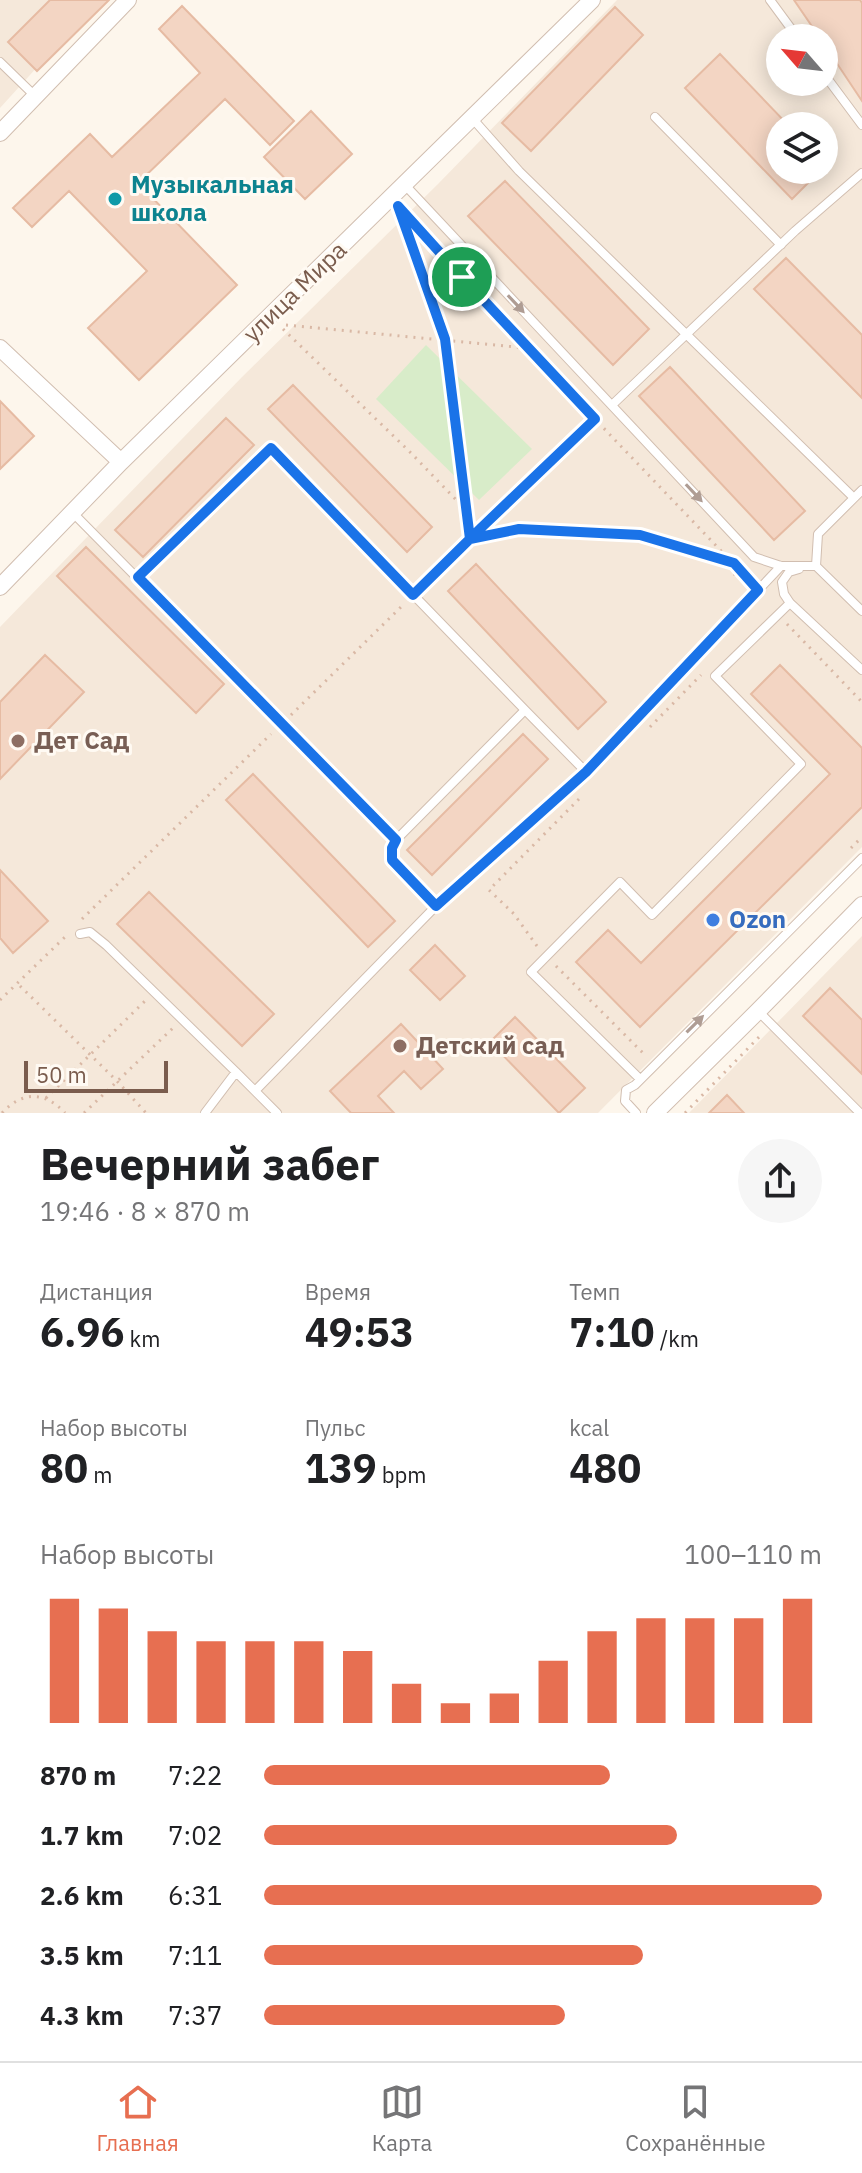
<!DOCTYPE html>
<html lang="ru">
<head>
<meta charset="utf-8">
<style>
	body { margin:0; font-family:"IBM Plex Sans",sans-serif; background:#f6f6f6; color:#202124; height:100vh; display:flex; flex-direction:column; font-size:30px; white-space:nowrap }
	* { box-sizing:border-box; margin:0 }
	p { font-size:26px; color:#757577 }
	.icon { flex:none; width:44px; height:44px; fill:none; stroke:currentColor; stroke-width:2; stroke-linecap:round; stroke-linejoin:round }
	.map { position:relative; height:1113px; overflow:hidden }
	.sheet { display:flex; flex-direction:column; background:#fff; flex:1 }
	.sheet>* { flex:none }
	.needle { width:52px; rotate:298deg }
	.fabs { position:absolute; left:766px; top:24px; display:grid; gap:16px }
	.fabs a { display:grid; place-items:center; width:72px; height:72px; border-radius:50%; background:#fff; box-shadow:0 4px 20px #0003; font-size:40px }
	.scale { position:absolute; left:24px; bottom:20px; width:144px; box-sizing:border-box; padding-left:8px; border:4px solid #7a5c4d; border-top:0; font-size:22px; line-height:28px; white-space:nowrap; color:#7a5c4d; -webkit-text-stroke:6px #fffaf3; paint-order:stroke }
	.pin { position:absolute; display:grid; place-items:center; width:68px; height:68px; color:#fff; margin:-34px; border:4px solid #fff; border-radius:50%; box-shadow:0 2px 8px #0007 }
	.round { display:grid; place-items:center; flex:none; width:84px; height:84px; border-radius:42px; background:#f6f6f6 }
	.summary { display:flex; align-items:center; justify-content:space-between; height:136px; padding:0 40px }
	h1 { font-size:44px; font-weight:700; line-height:60px }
	.stats { display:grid; grid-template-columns:repeat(3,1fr); gap:12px; height:136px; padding:8px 40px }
	.stats div { display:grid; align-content:center }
	.stats b { font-size:40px; font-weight:700 }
	.stats small { font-size:22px; font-weight:400 }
	.stats p { font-size:22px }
	.chart { height:224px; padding:16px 40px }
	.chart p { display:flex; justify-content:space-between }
	.chart svg { width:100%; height:144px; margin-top:8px; stroke:#e76f51; stroke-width:6 }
	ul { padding:0 40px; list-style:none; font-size:26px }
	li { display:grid; grid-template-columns:128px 96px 1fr; align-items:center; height:60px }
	li i { height:20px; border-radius:10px; background:#e76f51 }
	.menu { display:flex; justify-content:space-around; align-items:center; height:112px; border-top:2px solid #e0e0e0; background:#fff; font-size:22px; color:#757577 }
	.menu a { display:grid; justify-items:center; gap:4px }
	.menu .current { color:#e76f51 }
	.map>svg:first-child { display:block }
</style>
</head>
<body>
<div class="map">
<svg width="862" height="1113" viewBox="0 0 862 1113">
	<rect width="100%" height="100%" fill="#fdf6ec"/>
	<path fill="#f5e8da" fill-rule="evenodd" d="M0,0H98L0,108Z
		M617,0H862V847L598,1113H0V627L242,377L438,184ZM780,38H824V82H780ZM780,126H824V170H780Z
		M862,936V1113H689Z"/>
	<path fill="#d8ecc9" d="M426,345L532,449L479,500L376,399Z"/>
	<path fill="#f3d5c3" stroke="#e6bba3" stroke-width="2" d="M50,0H109L37,71L8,42Z
		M794,0H860L862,3V101L824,44V38H820Z
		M182,6L294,121L270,145L225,99L138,183L237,285L139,380L88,328L147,271L69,191L32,227L13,208L90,134L112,157L200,73L159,29Z
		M615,7L643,35L531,151L502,123Z
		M720,54L789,126H780V170H821L792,199L685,88Z
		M311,111L352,154L305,199L264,157Z
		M505,181L649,329L613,365L468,216Z
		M786,258L862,335V398L754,289Z
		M670,367L805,511L774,540L639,396Z
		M293,385L432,527L407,552L268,409Z
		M0,401L34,436L0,469Z
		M226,418L254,445L143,557L115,530Z
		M86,547L224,684L196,713L57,576Z
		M476,564L606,702L578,729L448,591Z
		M45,655L84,692L0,779V702Z
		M780,665L862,748V807L640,1027L576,962L608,930L641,963L830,774L751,694Z
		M523,734L548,759L432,875L407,850Z
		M253,774L395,921L368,947L226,800Z
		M0,870L48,921L13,953L0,938Z
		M149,892L274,1014L242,1046L117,924Z
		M435,945L465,976L440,1000L410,970Z
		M830,988L862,1020V1074L803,1016Z
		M515,1017L585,1088L559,1113L490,1042Z
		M401,1024L443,1069L421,1089L404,1071L378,1096L394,1113H351L330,1091Z
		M727,1095L744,1113H709Z"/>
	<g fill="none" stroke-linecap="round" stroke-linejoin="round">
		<defs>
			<path id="service" d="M770,0L798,38
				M0,62L35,96
				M824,74L862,125
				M655,117L781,245
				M472,118L519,171L854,498
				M405,185L754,557L781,566H816L862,611
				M612,405L795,231L862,173
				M73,513L396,840L525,710L271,448L138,577
				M816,566L818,534L862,490
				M790,603L784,594L782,582L789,572L799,569
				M525,710L586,772
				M396,840L392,848V860L436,906
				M80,934L90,932L106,945L236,1072
				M758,1011L860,1113
				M640,1079L531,972L620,882L652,915L801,764L715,676L790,603L862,670
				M255,1091L436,906L586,772L781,566
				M205,1113L236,1072L277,1113
				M636,1113L625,1101L626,1090L635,1085L862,858"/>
			<path id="minor" d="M0,133L128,0
				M0,348L121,462
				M0,587L121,462L592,0
				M655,1113L758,1011L862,905"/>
		</defs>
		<use href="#service" stroke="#d1beb0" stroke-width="10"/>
		<use href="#minor" stroke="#d1beb0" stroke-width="18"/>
		<path stroke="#d9b8a5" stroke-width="3" stroke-dasharray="2 6" stroke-linecap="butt" d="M402,212L527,348L748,579
			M401,215L445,339L470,539L422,586
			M286,325L526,348
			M283,329L411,453L465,509
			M470,539L519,529L640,535L734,563L735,578
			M470,539L595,419
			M787,624L862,702
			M291,715L403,605
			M650,727L701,675
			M851,848L862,837
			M82,919L271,734
			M537,946L514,914L489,890L580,798
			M556,966L646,1056
			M20,986L117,1081L146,1113
			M0,1000L66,936
			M46,1098L146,1000
			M2,1113C22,1091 45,1091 65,1113
			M84,1113L174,1027
			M685,1113L761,1035"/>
		<use href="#service" stroke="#fff" stroke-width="8"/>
		<use href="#minor" stroke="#fff" stroke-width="16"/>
	</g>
	<defs><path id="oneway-solid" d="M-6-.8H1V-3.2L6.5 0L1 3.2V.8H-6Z" transform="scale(2)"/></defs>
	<g fill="#af9d94">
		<use href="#oneway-solid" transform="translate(516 304) rotate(47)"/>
		<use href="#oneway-solid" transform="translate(694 493) rotate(47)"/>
		<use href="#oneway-solid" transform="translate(695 1024) rotate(-45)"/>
	</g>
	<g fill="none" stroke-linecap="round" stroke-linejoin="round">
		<defs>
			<path id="route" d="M462,277L595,419L482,527L480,529L413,595L271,448L138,577L396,840L392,848V860L436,906L586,772L758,590L734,563L640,535L519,529L470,539L445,339L398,206L462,277"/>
		</defs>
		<use href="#route" stroke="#fff" stroke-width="16"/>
		<use href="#route" stroke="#1a73e8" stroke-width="10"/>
	</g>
	<circle fill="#0f9aa8" stroke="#fffaf3" stroke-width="3" cx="115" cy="199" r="8"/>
	<g fill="#8d6e63" stroke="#fffaf3" stroke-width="3">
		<circle cx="18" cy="741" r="8"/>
		<circle cx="400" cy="1046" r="8"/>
	</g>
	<circle fill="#3f7fe0" stroke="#fffaf3" stroke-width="3" cx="713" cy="920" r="8"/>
	<g text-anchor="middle" stroke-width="6" stroke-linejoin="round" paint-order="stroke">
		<g font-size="24" font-weight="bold" fill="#0d838f" stroke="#fffaf3" text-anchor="start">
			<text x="131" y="193">Музыкальная<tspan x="131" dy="28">школа</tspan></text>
		</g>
		<g font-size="24" fill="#7a5c4d" stroke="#fffaf3">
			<text transform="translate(295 292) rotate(-44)" y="8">улица Мира</text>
		</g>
		<g font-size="24" font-weight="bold" fill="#785e54" stroke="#fffaf3" text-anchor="start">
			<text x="34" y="749">Дет Сад</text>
			<text x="416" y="1054">Детский сад</text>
		</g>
		<g font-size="24" font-weight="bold" fill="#366cbe" stroke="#fffaf3" text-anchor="start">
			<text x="729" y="928">Ozon</text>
		</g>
	</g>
</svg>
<div class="fabs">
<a><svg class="needle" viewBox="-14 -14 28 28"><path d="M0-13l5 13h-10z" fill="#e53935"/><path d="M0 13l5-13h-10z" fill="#757577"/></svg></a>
<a><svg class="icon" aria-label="layers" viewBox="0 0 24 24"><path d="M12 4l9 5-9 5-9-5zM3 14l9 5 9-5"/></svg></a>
</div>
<div class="scale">50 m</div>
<div class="pin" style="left:462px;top:277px;background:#1e9e55"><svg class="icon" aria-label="arrive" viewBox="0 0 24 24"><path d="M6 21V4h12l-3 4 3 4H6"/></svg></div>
</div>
<section class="sheet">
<div class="summary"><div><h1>Вечерний забег</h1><p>19:46 · 8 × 870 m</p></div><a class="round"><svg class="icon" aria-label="share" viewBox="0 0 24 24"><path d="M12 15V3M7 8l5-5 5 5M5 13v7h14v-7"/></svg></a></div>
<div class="stats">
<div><p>Дистанция</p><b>6.96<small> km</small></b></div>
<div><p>Время</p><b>49:53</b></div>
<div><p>Темп</p><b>7:10<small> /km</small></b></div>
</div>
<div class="stats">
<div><p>Набор высоты</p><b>80<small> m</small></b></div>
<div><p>Пульс</p><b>139<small> bpm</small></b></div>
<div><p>kcal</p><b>480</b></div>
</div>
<div class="chart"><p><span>Набор высоты</span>100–110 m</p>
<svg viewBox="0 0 160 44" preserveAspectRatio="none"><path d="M5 44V6M15 44V9M25 44V16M35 44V19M45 44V19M55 44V19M65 44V22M75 44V32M85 44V38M95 44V35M105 44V25M115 44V16M125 44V12M135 44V12M145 44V12M155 44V6"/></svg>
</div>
<ul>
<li><b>870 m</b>7:22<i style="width:62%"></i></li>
<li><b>1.7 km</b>7:02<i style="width:74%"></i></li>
<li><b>2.6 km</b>6:31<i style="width:100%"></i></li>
<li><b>3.5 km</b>7:11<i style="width:68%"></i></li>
<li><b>4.3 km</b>7:37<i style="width:54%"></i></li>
</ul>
</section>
<nav class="menu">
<a class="current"><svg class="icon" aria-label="home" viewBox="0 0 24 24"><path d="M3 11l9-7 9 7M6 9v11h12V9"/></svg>Главная</a>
<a><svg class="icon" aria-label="map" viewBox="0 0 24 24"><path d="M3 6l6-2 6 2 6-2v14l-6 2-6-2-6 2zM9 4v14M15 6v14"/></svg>Карта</a>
<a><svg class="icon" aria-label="saved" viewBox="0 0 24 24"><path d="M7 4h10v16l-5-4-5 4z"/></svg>Сохранённые</a>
</nav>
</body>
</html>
